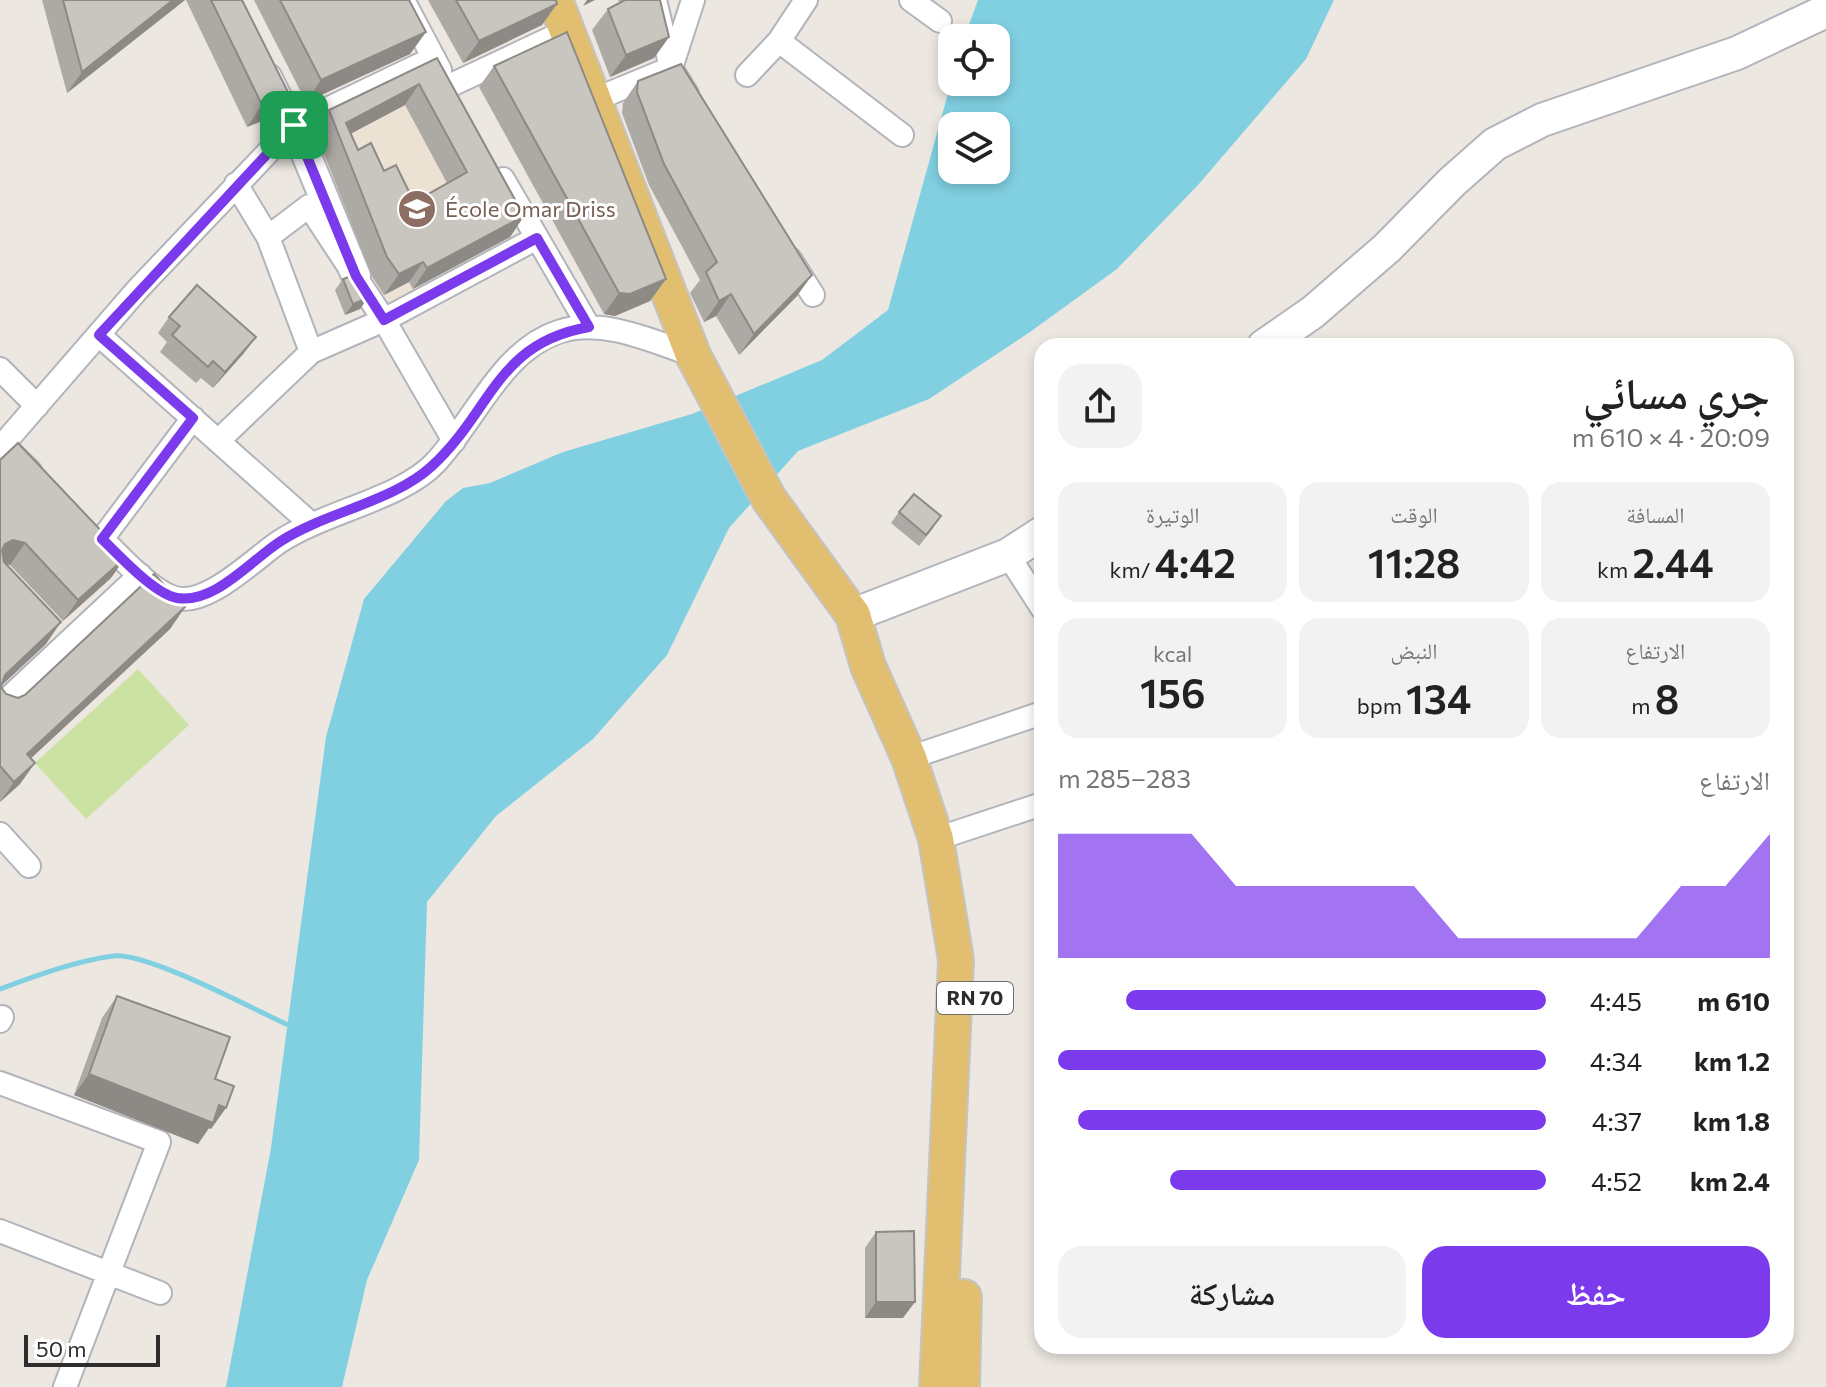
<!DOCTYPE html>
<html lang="ar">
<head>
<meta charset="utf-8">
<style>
	body { margin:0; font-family:Commissioner,"Noto Naskh Arabic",sans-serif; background:#f2f2f2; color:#222; direction:rtl; height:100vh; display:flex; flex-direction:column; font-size:30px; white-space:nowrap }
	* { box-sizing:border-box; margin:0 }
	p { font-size:26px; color:#767676 }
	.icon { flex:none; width:44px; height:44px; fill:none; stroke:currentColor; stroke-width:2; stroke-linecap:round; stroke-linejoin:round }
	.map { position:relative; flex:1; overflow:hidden; direction:ltr }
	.panel { position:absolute; left:1034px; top:338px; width:760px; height:1016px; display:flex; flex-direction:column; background:#fff; border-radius:24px; box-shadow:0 4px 12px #0003; direction:rtl }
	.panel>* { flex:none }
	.fabs { position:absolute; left:938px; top:24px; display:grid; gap:16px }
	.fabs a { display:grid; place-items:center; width:72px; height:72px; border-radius:16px; background:#fff; box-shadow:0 4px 12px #0003; font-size:40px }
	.scale { position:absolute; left:24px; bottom:20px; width:136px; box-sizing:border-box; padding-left:8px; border:4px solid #2d2d2d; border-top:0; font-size:22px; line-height:28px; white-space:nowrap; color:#2d2d2d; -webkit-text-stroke:6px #fff; paint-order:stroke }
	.pin { position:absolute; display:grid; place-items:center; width:68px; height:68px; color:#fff; margin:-34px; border-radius:16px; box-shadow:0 4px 12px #0006 }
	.round { display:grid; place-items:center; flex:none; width:84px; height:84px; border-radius:24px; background:#f2f2f2 }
	.summary { display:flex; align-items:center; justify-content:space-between; height:136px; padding:0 24px }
	h1 { font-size:44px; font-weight:600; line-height:60px }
	.figures { display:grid; grid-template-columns:repeat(3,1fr); gap:12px; height:136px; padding:8px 24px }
	.figures div { display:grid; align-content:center; border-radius:20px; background:#f2f2f2; text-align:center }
	.figures b { font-size:40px; font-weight:600 }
	.figures small { font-size:22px; font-weight:400 }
	.figures p { font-size:22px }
	.chart { height:224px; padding:16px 24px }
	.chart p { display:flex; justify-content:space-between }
	.chart svg { width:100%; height:144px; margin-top:8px; fill:#7c3aed; opacity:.7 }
	.action { display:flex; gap:16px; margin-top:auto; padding:16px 24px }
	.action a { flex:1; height:92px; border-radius:24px; background:#7c3aed; color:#fff; font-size:32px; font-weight:600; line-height:92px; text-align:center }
	.action a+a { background:#f2f2f2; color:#222 }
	ul { padding:0 24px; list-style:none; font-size:26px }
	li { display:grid; grid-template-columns:128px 96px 1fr; align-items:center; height:60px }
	li i { height:20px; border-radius:10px; background:#7c3aed }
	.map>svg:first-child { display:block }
</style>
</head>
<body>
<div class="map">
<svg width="1826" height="1387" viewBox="0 0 1826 1387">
	<rect width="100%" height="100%" fill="#ede7e1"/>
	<path fill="#ece2d3" d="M419,72L511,239L386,304L302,134Z"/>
	<path fill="#cce2a2" d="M138,669L189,725L86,819L35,763Z"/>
	<path fill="#81d0e2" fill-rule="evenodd" d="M978,0H1334L1306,59L1198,185L1117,269L1030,332L929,399L798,451L729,528L667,655L593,739L496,816L427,902L419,1160L367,1280L342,1387H226L271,1148L326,737L364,599L446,501L463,488L490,483L563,452L692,414L822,360L888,310L952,79L996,82V38H964ZM952,126H996V170H952Z"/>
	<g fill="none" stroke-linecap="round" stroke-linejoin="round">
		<path stroke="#81d0e2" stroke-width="5" d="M0,989C36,976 75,961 113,956C147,952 251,1008 286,1024"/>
		<defs>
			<path id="minor" d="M403,0L440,70
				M655,0L671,68L687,94
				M911,0L940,21
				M779,41L902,135
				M747,75L779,41L806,0
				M270,76L294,125
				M449,86L566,31
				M596,99L671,68L693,0
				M503,179L589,327
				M236,184L268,237L309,206L384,320L454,441
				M268,237L311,352
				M790,259L813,295
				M99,335L310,523
				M0,369L37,406
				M218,441L311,352L384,320L537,238
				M3,445L30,471
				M0,448L138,289L294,125L434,58
				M102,539L193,418
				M104,541C122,558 152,592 175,598C207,607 254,559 279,542C324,512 401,499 435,463C474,422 501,351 558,332C602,317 652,341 693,355
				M1008,555L1042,608
				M0,706L140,575
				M909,758L1042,713
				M0,834L29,866
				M936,839L1042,804
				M0,1021L2,1017
				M0,1083L159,1142L65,1387
				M0,1231L160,1293"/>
			<path id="tertiary" d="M294,125L356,276"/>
			<path id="secondary" d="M1264,346L1313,312L1387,248L1452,182L1495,144L1542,120L1737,53L1826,11
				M853,615L1008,555L1042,533"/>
			<path id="primary" d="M555,0L693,355L769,499L853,615L868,666L909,758L936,839L956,960L937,1387
				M962,1387L964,1297"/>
		</defs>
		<use href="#minor" stroke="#b2b4bb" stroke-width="26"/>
		<use href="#tertiary" stroke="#b2b4bb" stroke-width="32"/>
		<use href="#secondary" stroke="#b2b4bb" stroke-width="36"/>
		<use href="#primary" stroke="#c4c4c4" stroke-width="38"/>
		<use href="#minor" stroke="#fff" stroke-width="22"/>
		<use href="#tertiary" stroke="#fff" stroke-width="28"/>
		<use href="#secondary" stroke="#fff" stroke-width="32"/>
		<use href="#primary" stroke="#e2be71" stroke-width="34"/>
	</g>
	<path fill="#ada9a4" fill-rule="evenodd" d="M42,0H185L67,93Z
		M186,0H242L274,116L247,127Z
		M254,0H409L426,32L410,54L306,102Z
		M428,0H556L542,25L463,63Z
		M618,0H660L669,37L654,58L610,77L592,30L608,9L620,3Z
		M437,58L524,216L510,237L413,289L409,282L384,295L373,278L315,131L329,110ZM405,105L447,183L414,202L384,171L358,150L351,133Z
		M494,66L666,279L650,301L615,316L604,314L479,87Z
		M638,81L797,296L739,355L716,316L704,322L690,293L700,280L649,185L622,113L623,103Z
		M343,279L360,309L345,315L335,290Z
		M169,317L244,353L213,388L201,378L196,383L160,352L167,342L158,333Z
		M0,460L111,578L63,621L10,565L6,564L46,644L2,685L1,687L6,694L18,698L185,607L170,629L31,758L20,784L0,802Z
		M899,512L934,527L919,546L891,523Z
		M117,996L215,1079L211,1129L209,1128L198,1144L74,1095L102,1018Z
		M876,1232L903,1318H865V1248Z"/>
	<path fill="#8d8a86" d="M173,0H185L67,93L82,72Z
		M587,0H595L583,6Z
		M557,4L542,25L463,63L479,41Z
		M426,32L410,54L306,102L321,80Z
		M669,37L654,58L610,77L626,55Z
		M419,84L405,105L341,139L346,123Z
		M289,94L274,116L247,127L262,105Z
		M524,216L510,237L413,289L427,268Z
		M423,262L409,282L384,295L399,274Z
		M812,275L797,296L739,355L754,334Z
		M666,279L650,301L615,316L604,314L619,293Z
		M731,294L716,316L704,322L719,301Z
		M368,298L360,309L345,315L353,304Z
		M256,337L244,353L213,388L225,372Z
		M13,540L25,543L10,565L0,562V551L5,544Z
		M126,557L111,578L63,621L78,600Z
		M185,607L170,629L12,776L27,754Z
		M61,622L46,644L0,687L5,675Z
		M35,763L20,784L0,802L14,782Z
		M89,1074L219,1105L226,1108L211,1129L209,1128L198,1144L74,1095Z
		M876,1302H915L903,1318H865Z"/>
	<path fill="#c9c5bf" stroke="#8d8a86" stroke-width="2" fill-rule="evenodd" d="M63,0H173L82,72Z
		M211,0H242L289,94L262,105Z
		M280,0H409L426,32L321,80Z
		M456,0H556L557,4L479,41Z
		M625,0H660L669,37L626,55L608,9Z
		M567,32L666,279L630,294L619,293L494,66Z
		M437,58L524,216L427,268L423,262L399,274L387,257L329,110ZM419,84L467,172L414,202L396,165L384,171L371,143L358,150L346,123Z
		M681,64L812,275L754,334L731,294L719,301L706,272L717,262L664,164L637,92L638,81Z
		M351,276L368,298L353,304L343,279Z
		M197,285L256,337L225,372L213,361L208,367L172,335L180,326L169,317Z
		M18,443L126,557L78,600L25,543L13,540L5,544L2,550L4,562L61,622L5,675L1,687L6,694L18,698L25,695L154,574L185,607L27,754L35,763L14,782L0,766V460Z
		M914,494L941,516L926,535L899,512Z
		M117,996L230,1037L215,1079L234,1086L226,1108L219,1105L213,1123L89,1074Z
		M914,1231L915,1302H876V1232Z"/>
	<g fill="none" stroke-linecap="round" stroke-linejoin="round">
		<defs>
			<path id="route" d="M294,125L356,276L384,320L537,238L589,327C496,343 492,411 432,466C393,502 326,512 281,541C251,560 215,604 177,598C154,594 119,555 102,539L193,418L99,335Z"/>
		</defs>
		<use href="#route" stroke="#fff" stroke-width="16"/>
		<use href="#route" stroke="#7c3aed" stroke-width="10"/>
	</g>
	<defs>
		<symbol id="school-disc" viewBox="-11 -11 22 22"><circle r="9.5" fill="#8d6e63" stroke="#fff"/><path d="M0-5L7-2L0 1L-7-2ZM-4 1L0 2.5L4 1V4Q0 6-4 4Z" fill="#fff"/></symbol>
	</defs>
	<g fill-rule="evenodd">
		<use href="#school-disc" x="395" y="187" width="44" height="44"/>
	</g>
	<g text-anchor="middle" stroke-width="6" stroke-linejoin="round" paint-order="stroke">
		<rect fill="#fff" stroke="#6c6c6c" stroke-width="2" x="937" y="982" width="76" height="32" rx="6"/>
		<g font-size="20" font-weight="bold" fill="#2d2d2d">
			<text x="975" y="1005">RN 70</text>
		</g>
		<g font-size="22" fill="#785e54" stroke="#fff" text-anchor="start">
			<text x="445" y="217">École Omar Driss</text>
		</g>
	</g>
</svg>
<div class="fabs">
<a><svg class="icon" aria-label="locate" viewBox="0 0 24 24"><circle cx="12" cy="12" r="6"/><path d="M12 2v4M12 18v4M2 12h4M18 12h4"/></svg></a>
<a><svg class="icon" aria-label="layers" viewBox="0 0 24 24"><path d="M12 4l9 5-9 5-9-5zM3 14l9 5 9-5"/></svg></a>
</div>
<div class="scale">50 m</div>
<div class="pin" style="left:294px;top:125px;background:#1e9e55"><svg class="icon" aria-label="arrive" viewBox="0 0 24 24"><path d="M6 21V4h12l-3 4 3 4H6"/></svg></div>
<section class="panel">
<div class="summary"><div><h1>جري مسائي</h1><p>20:09 · 4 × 610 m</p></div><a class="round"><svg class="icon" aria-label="share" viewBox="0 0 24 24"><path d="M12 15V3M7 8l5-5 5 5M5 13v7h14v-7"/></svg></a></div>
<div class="figures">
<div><p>المسافة</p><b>2.44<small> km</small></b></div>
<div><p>الوقت</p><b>11:28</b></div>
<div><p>الوتيرة</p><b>4:42<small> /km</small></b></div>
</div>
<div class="figures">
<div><p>الارتفاع</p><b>8<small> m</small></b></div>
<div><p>النبض</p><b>134<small> bpm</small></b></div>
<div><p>kcal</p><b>156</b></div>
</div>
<div class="chart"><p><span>الارتفاع</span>283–285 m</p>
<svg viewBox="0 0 160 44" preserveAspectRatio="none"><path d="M0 44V6L10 6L20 6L30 6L40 22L50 22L60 22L70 22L80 22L90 38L100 38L110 38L120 38L130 38L140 22L150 22L160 6V44z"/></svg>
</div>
<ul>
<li><b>610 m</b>4:45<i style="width:86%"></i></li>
<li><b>1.2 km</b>4:34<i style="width:100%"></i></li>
<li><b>1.8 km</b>4:37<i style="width:96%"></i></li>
<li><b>2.4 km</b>4:52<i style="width:77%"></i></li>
</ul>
<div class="action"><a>حفظ</a><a>مشاركة</a></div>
</section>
</div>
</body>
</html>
